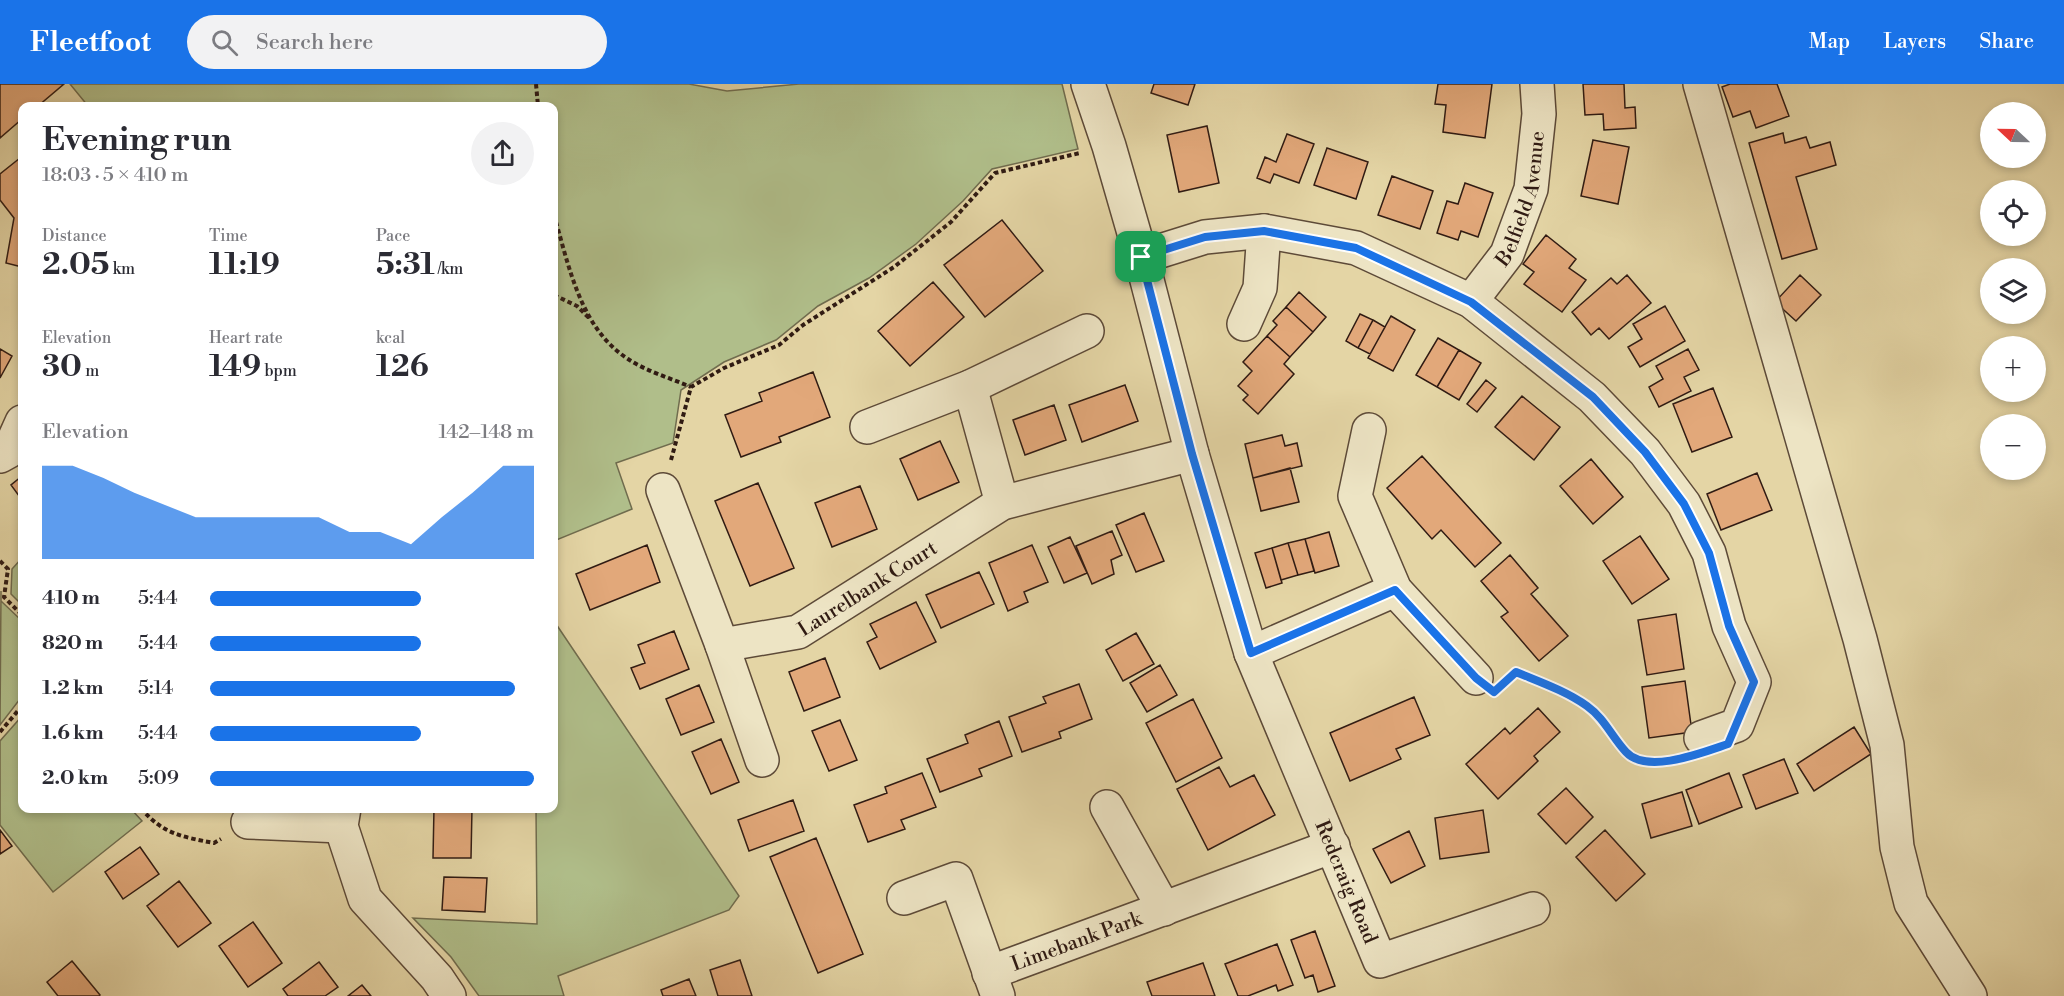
<!DOCTYPE html>
<html lang="en">
<head>
<meta charset="utf-8">
<style>
	body { margin:0; font-family:"Libre Bodoni",serif; background:#f2f2f3; color:#2b2b33; height:100vh; display:flex; flex-direction:column; font-size:22px; white-space:nowrap }
	* { box-sizing:border-box; margin:0 }
	p { font-size:20px; color:#7c7c81 }
	.icon { flex:none; width:33px; height:33px; fill:none; stroke:currentColor; stroke-width:2; stroke-linecap:round; stroke-linejoin:round }
	.map { position:relative; flex:1; overflow:hidden }
	.drawer { position:absolute; left:18px; top:18px; width:540px; height:711px; display:flex; flex-direction:column; background:#fff; border-radius:12px; box-shadow:0 3px 9px #0003 }
	.drawer>* { flex:none }
	.needle { width:39px; rotate:292deg }
	.tools { position:absolute; left:1980px; top:18px; display:grid; gap:12px }
	.tools a { display:grid; place-items:center; width:66px; height:66px; border-radius:50%; background:#fff; box-shadow:0 3px 9px #0003; font-size:30px }
	.pin { position:absolute; display:grid; place-items:center; width:51px; height:51px; color:#fff; margin:-26px; border-radius:12px; box-shadow:0 3px 9px #0006 }
	.round { display:grid; place-items:center; flex:none; width:63px; height:63px; border-radius:32px; background:#f2f2f3 }
	.head { display:flex; align-items:center; justify-content:space-between; height:102px; padding:0 24px }
	h1 { font-size:33px; font-weight:800; line-height:45px }
	.metrics { display:grid; grid-template-columns:repeat(3,1fr); gap:9px; height:102px; padding:6px 24px }
	.metrics div { display:grid; align-content:center }
	.metrics b { font-size:30px; font-weight:800 }
	.metrics small { font-size:16px; font-weight:400 }
	.metrics p { font-size:16px }
	.chart { height:168px; padding:12px 24px }
	.chart p { display:flex; justify-content:space-between }
	.chart svg { width:100%; height:108px; margin-top:6px; fill:#1a73e8; opacity:.7 }
	ul { padding:0 24px; list-style:none; font-size:20px }
	li { display:grid; grid-template-columns:96px 72px 1fr; align-items:center; height:45px }
	li i { height:15px; border-radius:8px; background:#1a73e8 }
	header { display:flex; align-items:center; gap:36px; box-sizing:border-box; height:84px; padding:0 30px; background:#1a73e8; color:#fff }
	header strong { font-size:28px }
	nav { display:flex; gap:33px; margin-inline-start:auto; font-size:21px }
	.search { width:420px; height:54px; background:#f2f2f3; display:flex; align-items:center; gap:15px; box-sizing:border-box; padding:0 21px; border-radius:33px; color:#7c7c81; font-size:22px }
	.map>svg:first-child { display:block }
</style>
</head>
<body>
<header>
<strong>Fleetfoot</strong>
<div class="search"><svg class="icon" aria-label="search" viewBox="0 0 24 24"><circle cx="10" cy="10" r="6"/><path d="M15 15l6 6"/></svg>Search here</div>
<nav><a>Map</a><a>Layers</a><a>Share</a></nav>
</header>
<div class="map">
<svg width="2064" height="912" viewBox="0 0 2064 912">
	<rect width="100%" height="100%" fill="#e4d5a5"/>
	<filter id="stains"><feTurbulence type="fractalNoise" baseFrequency=".00333" numOctaves="4"/><feColorMatrix values="0 0 0 0 .2 0 0 0 0 .09 0 0 0 0 .02 0 0 0 .5 -.17"/></filter>
	<radialGradient id="worn" r=".72"><stop offset=".6" stop-color="#630" stop-opacity="0"/><stop offset="1" stop-color="#630" stop-opacity=".3"/></radialGradient>
	<path fill="#b0be8a" stroke="#706c4e" stroke-width="1.5" d="M70,0H689L727,7L799,0H1062L1078,65L992,85L963,117L916,160L869,194L818,222L776,256L724,278L681,306L673,359L616,379L632,425L554,457V22H88Z
		M22,474V521L11,510L12,485Z
		M1,507V517L22,537V606L20,615L0,641Z
		M554,537L739,812L729,826L558,892L564,912H479L451,873L413,834L537,840L536,725L554,724Z
		M22,632V724L131,725L142,737L53,808L0,741V657Z"/>
	<path fill="#e2a87a" stroke="#301b13" stroke-width="1.5" d="M0,0H64L38,22H22V35L0,54Z
		M1154,0H1195L1188,21L1151,9Z
		M1438,0H1492L1485,54L1443,48L1446,21L1435,20Z
		M1583,0H1624L1625,24L1635,23L1636,44L1604,46L1603,30L1585,31Z
		M1730,0H1777L1789,32L1756,44L1750,27L1733,33L1722,3Z
		M1207,42L1219,99L1179,108L1167,51Z
		M1783,49L1785,59L1806,53L1810,64L1830,58L1836,81L1796,93L1817,165L1782,175L1749,59Z
		M1287,50L1314,60L1299,99L1274,90L1270,99L1257,94L1265,73L1276,78Z
		M1593,56L1629,63L1618,120L1581,112Z
		M1327,64L1368,78L1356,115L1314,101Z
		M20,74L22,77V183L6,179L14,134L0,116V90Z
		M1392,92L1433,107L1420,145L1378,131Z
		M1465,99L1493,109L1478,153L1461,147L1458,156L1437,149L1447,117L1458,120Z
		M1002,136L1043,187L985,233L944,181Z
		M1546,151L1576,175L1569,184L1586,196L1562,228L1524,200L1534,188L1523,180Z
		M1627,191L1651,219L1609,255L1599,244L1591,251L1572,228L1611,194L1617,200Z
		M1800,191L1821,211L1796,237L1775,218Z
		M933,198L964,233L910,282L878,247Z
		M1299,208L1326,233L1313,248L1286,223Z
		M1665,222L1685,257L1640,283L1628,263L1642,255L1633,240Z
		M1286,223L1313,248L1290,273L1267,252L1277,241L1273,237Z
		M1360,230L1373,236L1358,264L1346,257Z
		M1391,232L1415,246L1393,287L1368,274Z
		M1373,236L1385,243L1370,270L1358,264Z
		M1267,252L1290,273L1284,280L1294,290L1258,330L1243,316L1248,311L1238,302L1252,287L1243,278Z
		M1438,254L1459,266L1437,303L1416,291Z
		M0,265L12,272L0,294Z
		M1688,265L1699,286L1684,293L1691,307L1659,323L1649,303L1663,295L1656,282Z
		M1459,266L1481,279L1459,316L1437,303Z
		M813,288L830,333L779,353L781,358L741,373L725,331L762,317L759,309Z
		M1486,296L1496,304L1477,328L1467,320Z
		M1125,301L1138,337L1082,358L1069,321Z
		M1713,304L1732,353L1692,368L1673,320Z
		M1522,312L1560,343L1534,376L1495,343Z
		M1054,321L1066,356L1025,371L1013,336Z
		M1282,351L1285,362L1297,359L1302,382L1253,394L1245,360Z
		M940,357L959,398L918,416L900,375Z
		M1422,372L1501,459L1475,483L1441,446L1432,455L1387,404Z
		M1591,375L1623,413L1593,440L1560,402Z
		M1290,384L1299,418L1261,427L1253,394Z
		M1757,389L1772,426L1721,446L1707,410Z
		M22,392V416L11,401Z
		M758,399L794,484L750,502L715,417Z
		M860,402L877,445L832,463L815,419Z
		M1144,429L1164,477L1136,488L1116,441Z
		M1112,447L1122,471L1111,476L1114,490L1092,500L1076,462Z
		M1329,448L1339,482L1315,489L1305,455Z
		M1640,452L1669,495L1632,520L1603,477Z
		M1070,453L1087,489L1064,499L1048,463Z
		M1305,455L1314,487L1298,491L1288,459Z
		M1288,459L1298,491L1281,496L1272,464Z
		M647,461L660,498L590,526L576,490Z
		M1032,461L1048,498L1024,508L1028,518L1008,527L989,479Z
		M1272,464L1282,499L1266,504L1255,469Z
		M1510,471L1538,504L1531,510L1568,552L1539,577L1501,533L1508,528L1481,497Z
		M979,488L994,520L941,544L926,511Z
		M916,518L936,558L880,585L867,558L877,553L870,540Z
		M1676,530L1684,585L1647,591L1638,536Z
		M674,547L689,585L640,605L631,584L645,579L638,561Z
		M1136,549L1154,580L1123,597L1106,566Z
		M825,574L840,613L804,627L789,588Z
		M1160,581L1177,611L1147,628L1130,599Z
		M1685,597L1692,648L1649,654L1642,603Z
		M1079,600L1092,635L1059,648L1061,654L1022,668L1009,633L1046,619L1043,613Z
		M699,601L714,638L681,651L666,615Z
		M1414,613L1430,651L1396,665L1401,675L1350,697L1330,649Z
		M1193,615L1222,674L1176,698L1146,639Z
		M1538,624L1560,648L1534,672L1538,677L1498,715L1466,680L1505,644L1510,650Z
		M840,636L857,676L829,687L812,647Z
		M999,637L1012,672L979,685L982,692L940,708L927,675L968,659L965,651Z
		M1854,643L1871,670L1814,707L1797,680Z
		M721,655L739,698L711,710L692,668Z
		M1784,675L1798,709L1756,725L1743,691Z
		M1219,683L1230,703L1254,691L1275,731L1208,766L1177,705Z
		M922,689L936,723L901,736L905,745L868,758L854,721L887,709L885,703Z
		M1729,689L1742,723L1699,740L1686,706Z
		M1566,704L1593,733L1566,760L1538,730Z
		M1682,708L1692,742L1651,754L1642,720Z
		M793,716L804,747L749,767L738,736Z
		M434,724H472L471,774H433Z
		M1483,726L1489,768L1440,775L1435,734Z
		M0,746L12,762L0,770Z
		M1605,746L1645,790L1616,817L1576,773Z
		M1409,747L1425,782L1391,799L1373,765Z
		M816,754L863,870L818,889L770,773Z
		M140,763L159,790L123,815L105,788Z
		M444,793L487,794L485,828L442,826Z
		M179,797L211,839L178,863L147,822Z
		M253,838L282,879L248,903L219,862Z
		M1315,847L1335,902L1318,908L1313,891L1305,894L1291,856Z
		M1277,860L1293,901L1278,907L1276,901L1248,912H1238L1225,880Z
		M740,876L752,912H718L710,886Z
		M72,877L100,911L99,912H58L47,898Z
		M319,878L338,903L325,912H288L283,905Z
		M1203,879L1215,912H1152L1147,898Z
		M689,895L696,912H663L661,906Z
		M362,901L371,912H348Z"/>
	<g fill="none" stroke-linecap="round" stroke-linejoin="round">
		<defs>
			<g id="minor">
				<path id="s1" d="M1088,0L1109,62L1141,173L1192,370L1251,569L1380,877L1533,825"/>
				<path d="M1700,0L1860,555L1887,661L1897,763L1911,819L1970,912"/>
				<path d="M1141,173L1205,153L1264,147L1356,164L1471,217L1592,313L1645,368L1684,420L1709,469L1729,542L1754,598L1737,641L1701,654"/>
				<path id="s2" d="M1471,217L1507,170L1531,105L1539,30L1537,0"/>
				<path d="M1244,240L1260,204L1264,147"/>
				<path d="M970,303L1002,419"/>
				<path d="M867,343L970,303L1087,247"/>
				<path d="M1369,346L1355,412L1395,506L1476,594"/>
				<path d="M0,372L9,367L22,338"/>
				<path d="M663,406L722,561L762,676"/>
				<path id="s3" d="M722,561L798,548L1002,419L1192,370"/>
				<path d="M1251,569L1395,506"/>
				<path d="M1107,723L1164,825"/>
				<path d="M344,724L341,742L365,815L437,894L449,912"/>
				<path d="M248,738L341,742"/>
				<path d="M904,814L956,795L998,912"/>
				<path id="s4" d="M989,889L1333,762"/>
			</g>
		</defs>
		<use href="#minor" stroke="#5d4a38" stroke-width="36"/>
		<path stroke="#301b13" stroke-width="4" stroke-dasharray="4.5 3" stroke-linecap="butt" d="M536,0L538,22
			M554,131C569,182 580,244 628,275C646,287 670,294 691,303
			M554,211L577,222L589,234
			M671,376L691,303L724,284L779,261L803,241L894,183L951,138L995,89L1080,69
			M0,477L8,485L4,513L22,531
			M1508,595L1516,588C1540,598 1566,607 1587,622C1628,651 1613,688 1679,675
			M0,648L22,622
			M141,724C162,750 183,753 214,759L221,755"/>
		<use href="#minor" stroke="#ede4c4" stroke-width="33"/>
	</g>
	<g fill="none" stroke-linecap="round" stroke-linejoin="round">
		<defs>
			<path id="route" d="M1264,147L1356,164L1471,218L1593,313L1645,368L1684,420L1709,469L1729,542L1754,598L1728,660C1704,668 1647,691 1626,668C1612,653 1604,634 1587,622C1566,607 1540,598 1516,588L1494,608L1476,594L1395,506L1251,569L1192,370L1141,173L1205,153Z"/>
		</defs>
		<use href="#route" stroke="#fff" stroke-width="12"/>
		<use href="#route" stroke="#1a73e8" stroke-width="8"/>
	</g>
	<g text-anchor="middle" stroke-width="4.5" stroke-linejoin="round" paint-order="stroke">
		<g font-size="20" fill="#301b13" stroke="#ede4c4">
			<text dy="7" stroke="none"><textPath href="#s2" startOffset="117">Belfield Avenue</textPath></text>
			<text dy="7" stroke="none"><textPath href="#s3" startOffset="159">Laurelbank Court</textPath></text>
			<text dy="7" stroke="none"><textPath href="#s1" startOffset="840">Redcraig Road</textPath></text>
			<text dy="7" stroke="none"><textPath href="#s4" startOffset="93">Limebank Park</textPath></text>
		</g>
	</g>
	<rect width="100%" height="100%" filter="url(#stains)"/>
	<rect width="100%" height="100%" fill="url(#worn)"/>
</svg>
<div class="tools">
<a><svg class="needle" viewBox="-14 -14 28 28"><path d="M0-13l5 13h-10z" fill="#e53935"/><path d="M0 13l5-13h-10z" fill="#7c7c81"/></svg></a>
<a><svg class="icon" aria-label="locate" viewBox="0 0 24 24"><circle cx="12" cy="12" r="6"/><path d="M12 2v4M12 18v4M2 12h4M18 12h4"/></svg></a>
<a><svg class="icon" aria-label="layers" viewBox="0 0 24 24"><path d="M12 4l9 5-9 5-9-5zM3 14l9 5 9-5"/></svg></a>
<a>+</a>
<a>−</a>
</div>
<div class="pin" style="left:1141px;top:173px;background:#1e9e55"><svg class="icon" aria-label="arrive" viewBox="0 0 24 24"><path d="M6 21V4h12l-3 4 3 4H6"/></svg></div>
<section class="drawer">
<div class="head"><div><h1>Evening run</h1><p>18:03 · 5 × 410 m</p></div><a class="round"><svg class="icon" aria-label="share" viewBox="0 0 24 24"><path d="M12 15V3M7 8l5-5 5 5M5 13v7h14v-7"/></svg></a></div>
<div class="metrics">
<div><p>Distance</p><b>2.05<small> km</small></b></div>
<div><p>Time</p><b>11:19</b></div>
<div><p>Pace</p><b>5:31<small> /km</small></b></div>
</div>
<div class="metrics">
<div><p>Elevation</p><b>30<small> m</small></b></div>
<div><p>Heart rate</p><b>149<small> bpm</small></b></div>
<div><p>kcal</p><b>126</b></div>
</div>
<div class="chart"><p><span>Elevation</span>142–148 m</p>
<svg viewBox="0 0 160 44" preserveAspectRatio="none"><path d="M0 44V6L10 6L20 11L30 17L40 22L50 27L60 27L70 27L80 27L90 27L100 33L110 33L120 38L130 27L140 17L150 6L160 6V44z"/></svg>
</div>
<ul>
<li><b>410 m</b>5:44<i style="width:65%"></i></li>
<li><b>820 m</b>5:44<i style="width:65%"></i></li>
<li><b>1.2 km</b>5:14<i style="width:94%"></i></li>
<li><b>1.6 km</b>5:44<i style="width:65%"></i></li>
<li><b>2.0 km</b>5:09<i style="width:100%"></i></li>
</ul>
</section>
</div>
</body>
</html>
